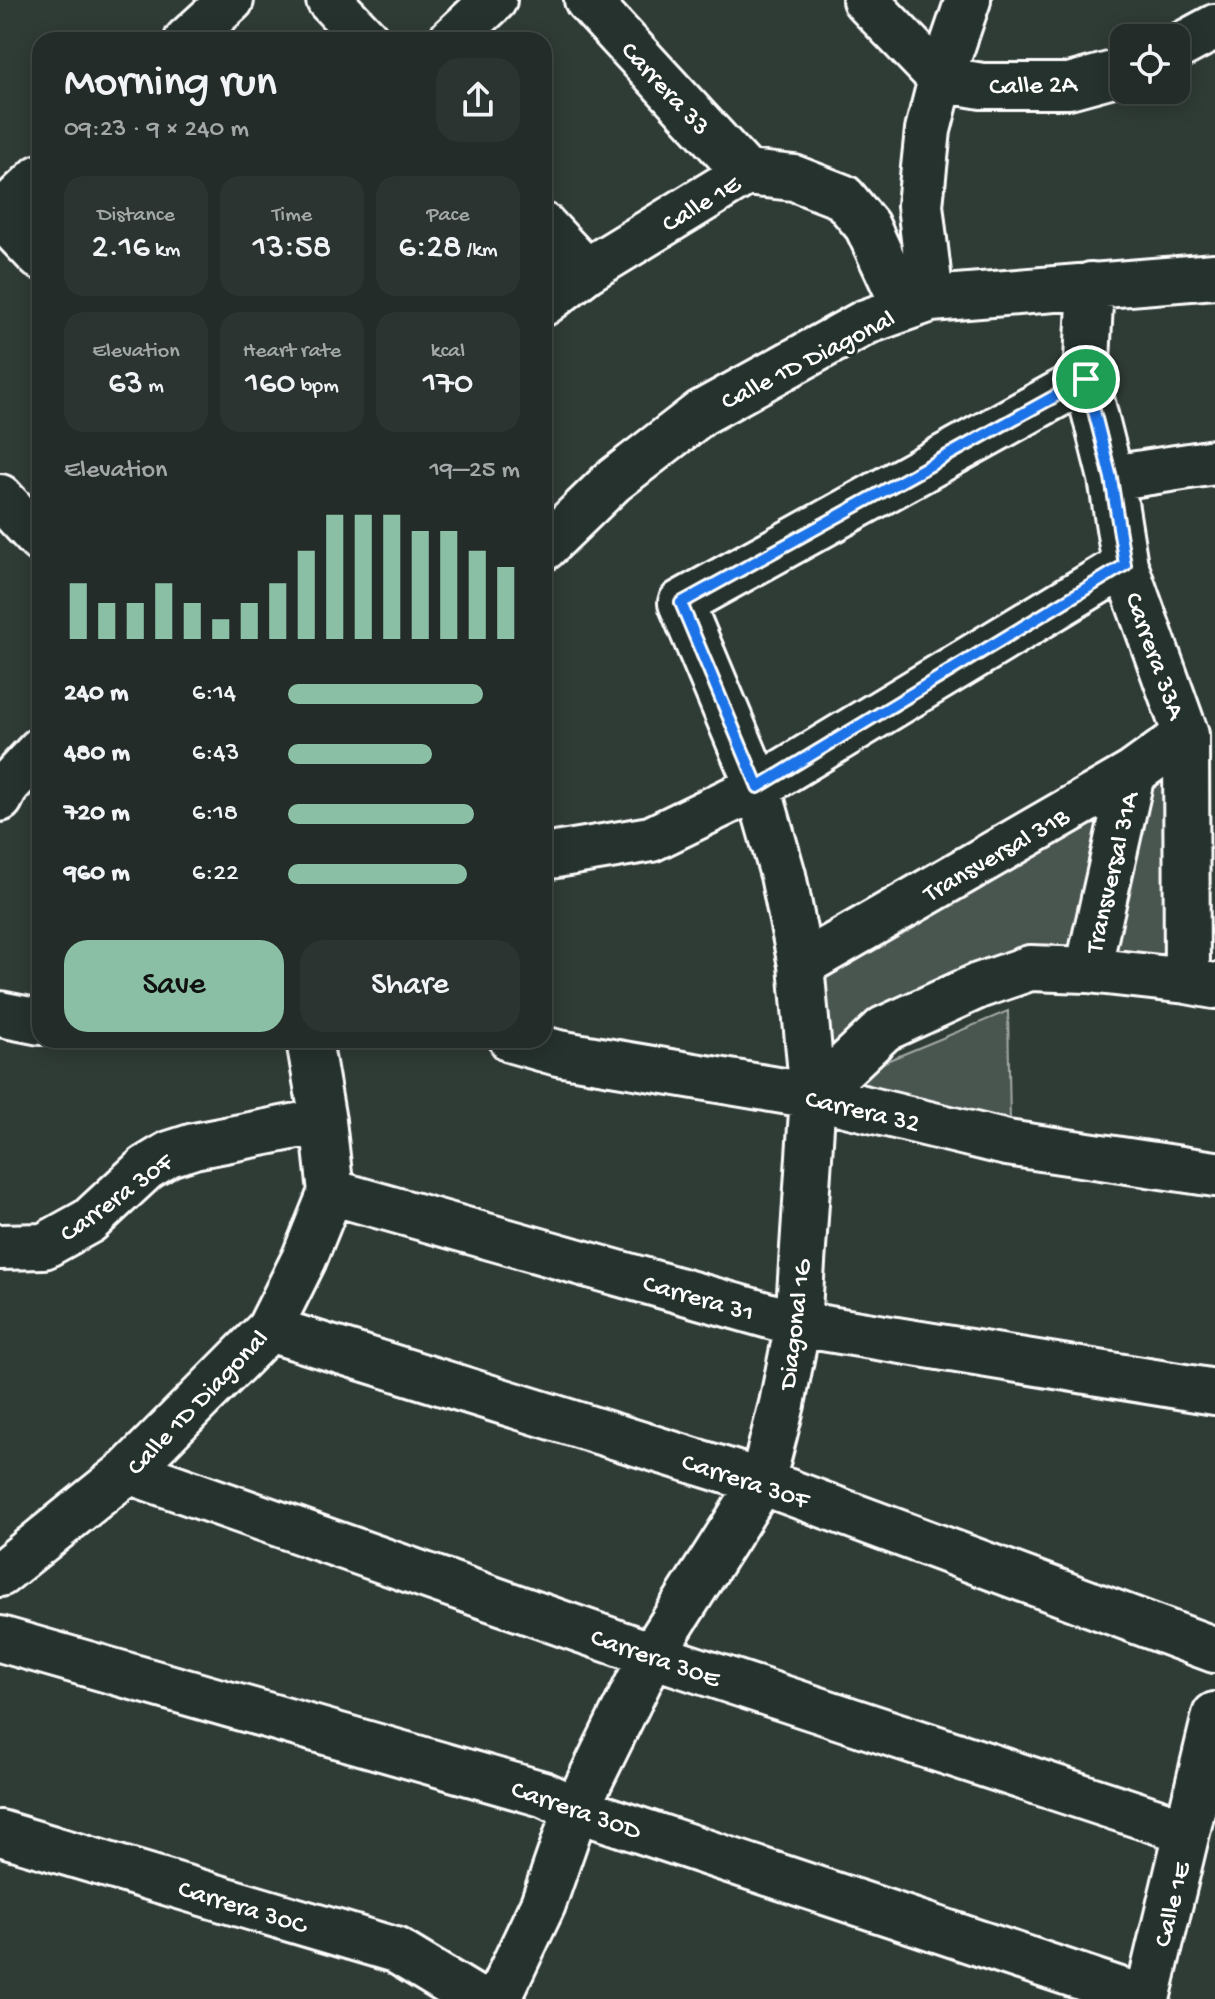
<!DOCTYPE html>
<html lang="en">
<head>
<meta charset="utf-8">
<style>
	body { margin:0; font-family:"Gochi Hand",sans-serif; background:#2b3430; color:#f1f3f6; height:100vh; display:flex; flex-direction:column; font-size:30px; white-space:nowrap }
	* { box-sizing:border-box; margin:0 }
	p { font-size:26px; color:#a3a7a8 }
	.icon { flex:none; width:44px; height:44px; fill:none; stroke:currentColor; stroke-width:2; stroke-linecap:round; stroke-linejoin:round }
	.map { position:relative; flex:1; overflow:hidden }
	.drawer { position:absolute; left:32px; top:32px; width:520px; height:1016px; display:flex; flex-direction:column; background:#232c28; border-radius:24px; box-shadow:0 4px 20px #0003,0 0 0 2px #404845 }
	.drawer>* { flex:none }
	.fabs { position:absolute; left:1110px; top:24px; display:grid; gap:16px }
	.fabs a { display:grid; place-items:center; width:80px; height:80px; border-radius:16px; background:#232c28; box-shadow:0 4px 20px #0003,0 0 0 2px #404845; font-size:40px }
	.pin { position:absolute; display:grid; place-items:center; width:68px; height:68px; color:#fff; margin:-34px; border:4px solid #fff; border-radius:50%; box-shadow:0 2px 8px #0007 }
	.round { display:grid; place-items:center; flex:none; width:84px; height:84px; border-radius:24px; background:#2b3430 }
	.headline { display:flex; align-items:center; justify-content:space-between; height:136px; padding:0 32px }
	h1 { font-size:44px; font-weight:600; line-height:60px }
	.figures { display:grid; grid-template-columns:repeat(3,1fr); gap:12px; height:136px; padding:8px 32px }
	.figures div { display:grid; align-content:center; border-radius:20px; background:#2b3430; text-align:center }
	.figures b { font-size:34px; font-weight:600 }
	.figures small { font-size:22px; font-weight:400 }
	.figures p { font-size:22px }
	.chart { height:224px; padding:16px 32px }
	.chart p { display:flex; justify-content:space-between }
	.chart svg { width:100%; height:144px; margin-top:8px; stroke:#8abfa5; stroke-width:6 }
	.primary-button { display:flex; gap:16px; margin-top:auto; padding:16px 32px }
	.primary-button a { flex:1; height:92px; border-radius:24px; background:#8abfa5; color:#111; font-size:32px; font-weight:600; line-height:92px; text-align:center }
	.primary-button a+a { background:#2b3430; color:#f1f3f6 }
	ul { padding:0 32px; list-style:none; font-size:26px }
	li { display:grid; grid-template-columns:128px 96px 1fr; align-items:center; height:60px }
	li i { height:20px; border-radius:10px; background:#8abfa5 }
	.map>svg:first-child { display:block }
</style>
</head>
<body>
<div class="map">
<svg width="1215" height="1999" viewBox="0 0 1215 1999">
	<rect width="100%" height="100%" fill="#2f3b35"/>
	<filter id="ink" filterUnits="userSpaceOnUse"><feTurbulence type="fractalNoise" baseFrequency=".0125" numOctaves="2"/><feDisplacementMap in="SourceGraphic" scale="16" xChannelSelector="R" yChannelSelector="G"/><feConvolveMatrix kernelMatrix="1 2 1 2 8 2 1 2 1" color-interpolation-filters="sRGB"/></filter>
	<g filter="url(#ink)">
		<path fill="#4a544f" stroke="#a4aaa7" stroke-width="2" d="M1176,767L1177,969L1027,959L810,1071L799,972Z
			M1008,1011L1010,1123L821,1088Z"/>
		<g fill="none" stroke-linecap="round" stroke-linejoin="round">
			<defs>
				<path id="minor" d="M329,0L367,40
					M587,0L746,173
					M865,0L941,79
					M187,40L231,0
					M451,40L494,0
					M1176,48L1215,27
					M941,79L982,86H1069L1124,71
					M40,177L0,215L40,257
					M544,226L586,271
					M1091,285L1086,379L1111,478L1125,565L1186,735L1187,981
					M931,299L920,205L928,130L941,79L968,0
					M544,303L586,271L746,173L794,178L843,197L867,226L905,308
					M1111,478L1215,462
					M0,497L40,540
					M544,548L613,481L701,413L866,322L931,299L1215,276
					M0,799L7,785L40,750
					M544,857L651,839L758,787L1125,565
					M801,965L1132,774L1186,735
					M1088,970L1132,774
					M0,1014L40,1022
					M512,1040L558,1053L813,1096L1007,1143L1215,1174
					M813,1096L884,1029L978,986L1030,968L1088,970L1187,981L1214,986
					M331,1192L798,1324L1215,1392
					M0,1247L44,1246L89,1221L146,1168L169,1154L194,1146L323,1121
					M269,1329L762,1482L1215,1650
					M128,1471L652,1655L1187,1831
					M0,1574L128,1471L269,1329L304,1259L331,1192L323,1121L309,1040
					M0,1639L543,1794L576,1809L1147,1999
					M0,1833L395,1950L476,1999
					M498,1999L543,1904L576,1809L652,1655L762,1482L782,1404L798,1324L813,1096L801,965L783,875L758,787L681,603L1086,379
					M1147,1999L1215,1715"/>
			</defs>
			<use href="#minor" stroke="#fff" stroke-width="50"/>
			<use href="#minor" stroke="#26332d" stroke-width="44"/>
		</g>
	</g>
	<g fill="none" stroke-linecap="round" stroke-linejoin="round" filter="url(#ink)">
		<defs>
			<path id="route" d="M1086,379L1111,478L1125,565L758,787L681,603Z"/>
		</defs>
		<use href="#route" stroke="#fff" stroke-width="16"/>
		<use href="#route" stroke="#1a73e8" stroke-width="10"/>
	</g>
	<g text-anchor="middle" stroke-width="6" stroke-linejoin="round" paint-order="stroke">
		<g font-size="26" fill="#fff" stroke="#26332d">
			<text transform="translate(1033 83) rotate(-2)" y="9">Calle 2A</text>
			<text transform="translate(667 87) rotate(47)" y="9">Carrera 33</text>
			<text transform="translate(700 202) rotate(-31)" y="9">Calle 1E</text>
			<text transform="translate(807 358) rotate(-27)" y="9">Calle 1D Diagonal</text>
			<text transform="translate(1157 655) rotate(70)" y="9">Carrera 33A</text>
			<text transform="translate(995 853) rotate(-30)" y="9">Transversal 31B</text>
			<text transform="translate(1110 872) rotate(-77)" y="9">Transversal 31A</text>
			<text transform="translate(863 1109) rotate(13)" y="9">Carrera 32</text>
			<text transform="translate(115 1196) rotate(-36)" y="9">Carrera 30F</text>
			<text transform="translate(699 1296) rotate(16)" y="9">Carrera 31</text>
			<text transform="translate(793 1324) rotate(-83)" y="9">Diagonal 1G</text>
			<text transform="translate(196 1401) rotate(-46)" y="9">Calle 1D Diagonal</text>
			<text transform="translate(746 1479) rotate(18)" y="9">Carrera 30F</text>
			<text transform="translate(656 1656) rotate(19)" y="9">Carrera 30E</text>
			<text transform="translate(577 1808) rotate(19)" y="9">Carrera 30D</text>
			<text transform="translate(1170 1904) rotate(-76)" y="9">Calle 1E</text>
			<text transform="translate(243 1905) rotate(17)" y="9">Carrera 30C</text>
		</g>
	</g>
</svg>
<div class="fabs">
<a><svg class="icon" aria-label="locate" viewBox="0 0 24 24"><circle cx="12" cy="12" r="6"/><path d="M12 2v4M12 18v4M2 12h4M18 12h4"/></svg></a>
</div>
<div class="pin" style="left:1086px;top:379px;background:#1e9e55"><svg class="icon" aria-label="arrive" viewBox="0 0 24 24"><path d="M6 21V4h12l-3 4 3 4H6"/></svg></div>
<section class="drawer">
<div class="headline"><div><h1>Morning run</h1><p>09:23 · 9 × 240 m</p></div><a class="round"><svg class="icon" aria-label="share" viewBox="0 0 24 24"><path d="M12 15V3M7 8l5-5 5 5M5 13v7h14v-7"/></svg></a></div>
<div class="figures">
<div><p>Distance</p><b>2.16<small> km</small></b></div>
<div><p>Time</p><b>13:58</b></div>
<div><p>Pace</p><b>6:28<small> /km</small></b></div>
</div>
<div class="figures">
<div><p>Elevation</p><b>63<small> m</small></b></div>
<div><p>Heart rate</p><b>160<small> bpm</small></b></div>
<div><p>kcal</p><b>170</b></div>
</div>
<div class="chart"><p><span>Elevation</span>19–25 m</p>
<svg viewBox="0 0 160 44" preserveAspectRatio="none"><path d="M5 44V27M15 44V33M25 44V33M35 44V27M45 44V33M55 44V38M65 44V33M75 44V27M85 44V17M95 44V6M105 44V6M115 44V6M125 44V11M135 44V11M145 44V17M155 44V22"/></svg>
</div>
<ul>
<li><b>240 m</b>6:14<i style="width:84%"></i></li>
<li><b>480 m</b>6:43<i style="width:62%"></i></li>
<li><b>720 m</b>6:18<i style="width:80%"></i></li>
<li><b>960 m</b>6:22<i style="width:77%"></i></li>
</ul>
<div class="primary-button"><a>Save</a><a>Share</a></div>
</section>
</div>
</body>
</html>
